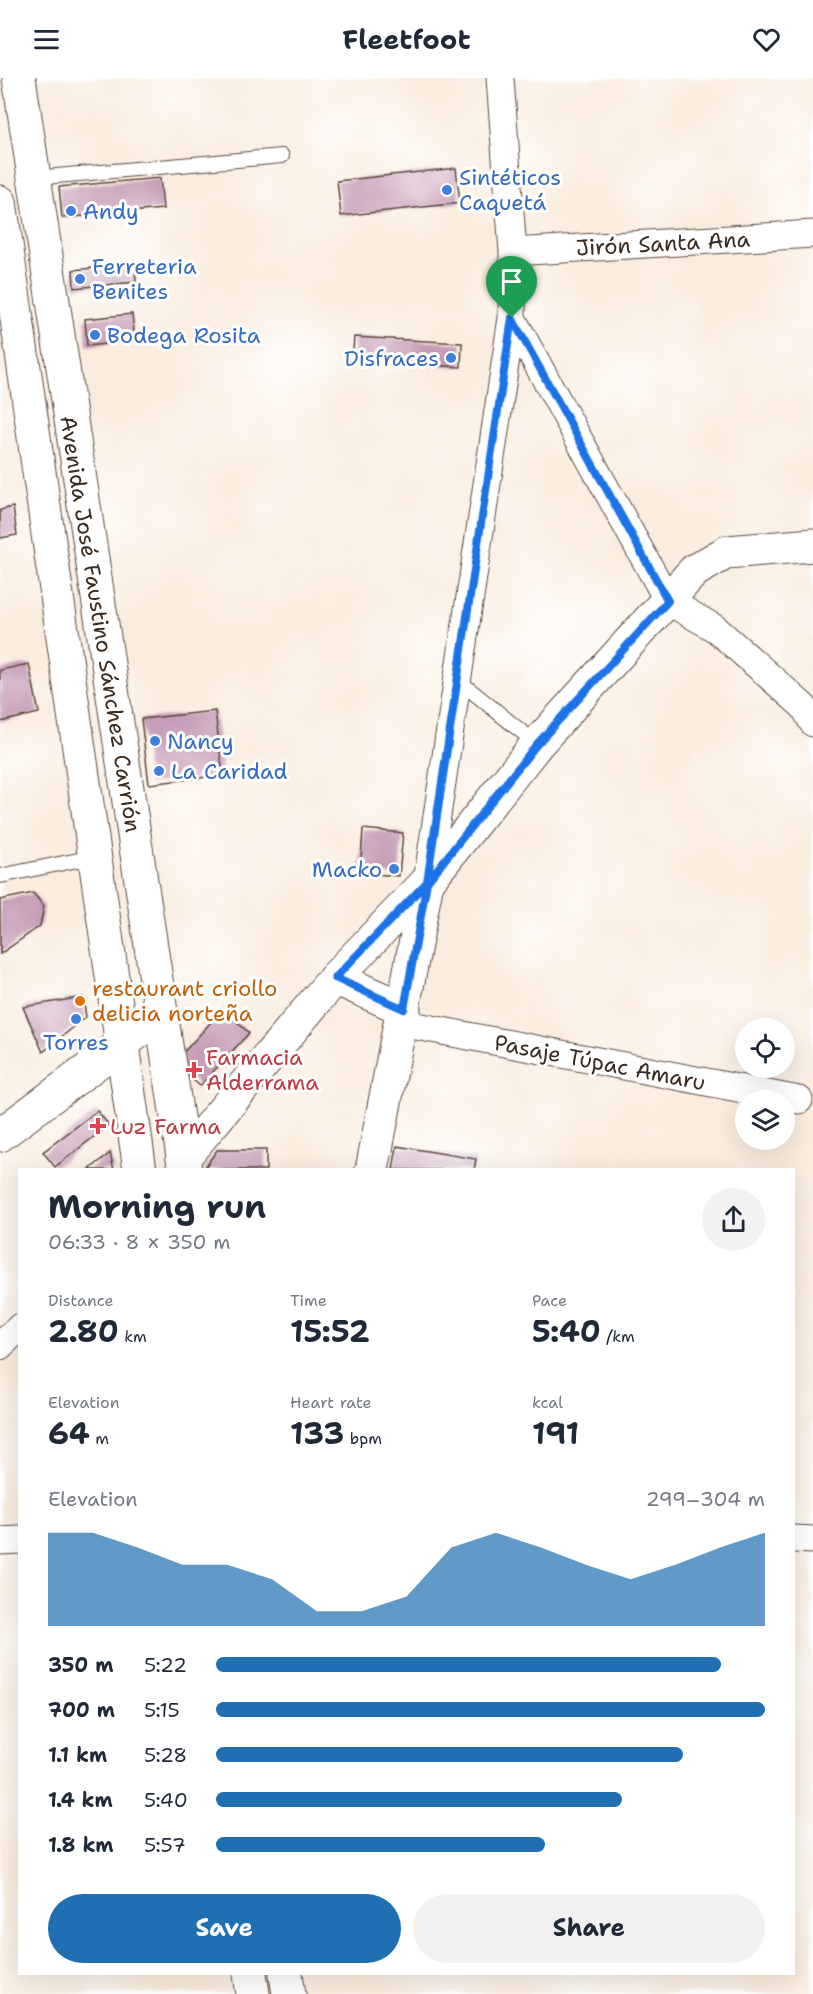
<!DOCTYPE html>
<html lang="en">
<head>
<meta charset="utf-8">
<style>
	body { margin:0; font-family:"Shantell Sans",sans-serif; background:#f2f2f3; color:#1f2937; height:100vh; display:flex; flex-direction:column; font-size:22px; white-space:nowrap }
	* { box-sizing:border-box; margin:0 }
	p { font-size:20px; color:#747a83 }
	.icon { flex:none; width:33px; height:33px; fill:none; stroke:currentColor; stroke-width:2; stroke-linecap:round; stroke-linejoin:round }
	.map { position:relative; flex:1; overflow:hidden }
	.side { position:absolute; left:18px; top:1090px; width:777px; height:807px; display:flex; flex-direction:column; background:#fff; border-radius:0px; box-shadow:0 6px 24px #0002 }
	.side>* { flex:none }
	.tools { position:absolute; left:735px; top:940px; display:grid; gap:12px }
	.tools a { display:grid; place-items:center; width:60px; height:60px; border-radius:50%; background:#fff; box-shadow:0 6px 24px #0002; font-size:30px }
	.pin { position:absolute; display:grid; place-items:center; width:51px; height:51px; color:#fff; margin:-62px -26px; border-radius:50% 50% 50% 0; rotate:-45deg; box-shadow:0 0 6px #0007 }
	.pin .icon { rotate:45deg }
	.round { display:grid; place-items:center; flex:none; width:63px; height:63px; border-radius:32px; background:#f2f2f3 }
	.summary { display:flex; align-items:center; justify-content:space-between; height:102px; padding:0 30px }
	h1 { font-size:33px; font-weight:700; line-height:45px }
	.metrics { display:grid; grid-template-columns:repeat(3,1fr); gap:9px; height:102px; padding:6px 30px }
	.metrics div { display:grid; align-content:center }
	.metrics b { font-size:30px; font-weight:700 }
	.metrics small { font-size:16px; font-weight:400 }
	.metrics p { font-size:16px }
	.chart { height:168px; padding:12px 30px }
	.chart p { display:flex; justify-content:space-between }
	.chart svg { width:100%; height:108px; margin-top:6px; fill:#1f6fb2; opacity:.7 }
	.cta { display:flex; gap:12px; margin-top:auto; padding:12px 30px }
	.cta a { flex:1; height:69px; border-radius:36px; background:#1f6fb2; color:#fff; font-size:24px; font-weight:700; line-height:69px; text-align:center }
	.cta a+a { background:#f2f2f3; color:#1f2937 }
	ul { padding:0 30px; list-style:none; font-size:20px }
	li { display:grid; grid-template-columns:96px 72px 1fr; align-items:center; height:45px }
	li i { height:15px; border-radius:8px; background:#1f6fb2 }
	header { display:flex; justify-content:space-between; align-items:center; height:78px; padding:0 30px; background:#fff; font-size:27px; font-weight:700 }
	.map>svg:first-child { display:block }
</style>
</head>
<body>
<header><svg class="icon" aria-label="menu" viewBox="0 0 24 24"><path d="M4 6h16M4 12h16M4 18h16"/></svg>Fleetfoot<svg class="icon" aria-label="heart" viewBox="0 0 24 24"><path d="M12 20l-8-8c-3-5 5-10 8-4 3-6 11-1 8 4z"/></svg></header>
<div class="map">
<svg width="813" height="1916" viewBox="0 0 813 1916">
	<rect width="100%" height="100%" fill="#fff"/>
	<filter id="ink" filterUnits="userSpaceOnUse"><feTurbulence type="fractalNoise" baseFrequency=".0167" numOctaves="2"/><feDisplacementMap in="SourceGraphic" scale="12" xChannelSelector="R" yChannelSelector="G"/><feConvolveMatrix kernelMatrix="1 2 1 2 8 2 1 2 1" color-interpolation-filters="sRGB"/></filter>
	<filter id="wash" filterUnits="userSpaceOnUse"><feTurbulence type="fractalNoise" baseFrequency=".008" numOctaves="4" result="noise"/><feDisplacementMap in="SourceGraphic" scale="24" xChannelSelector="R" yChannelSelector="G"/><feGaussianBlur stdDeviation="1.35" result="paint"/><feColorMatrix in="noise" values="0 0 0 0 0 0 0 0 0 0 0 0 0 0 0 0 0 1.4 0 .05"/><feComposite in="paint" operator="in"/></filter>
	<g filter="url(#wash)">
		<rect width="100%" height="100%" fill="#faeddf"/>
		<g id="blocks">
			<path fill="#c69cb8" d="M456,90L460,125L341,138L337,103Z
				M160,100L163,131L62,140L59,109Z
				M135,186L136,204L74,210L73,192Z
				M132,236L135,263L87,268L85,241Z
				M354,259L462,265L461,289L352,283Z
				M13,429L17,457L0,460V432Z
				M29,586L39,635L0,644V592Z
				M215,633L223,697L149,706L141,641Z
				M363,751L403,755L399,798L360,795Z
				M33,815L44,828L40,848L0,876V822Z
				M83,919L86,939L43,974L23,929Z
				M223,931L249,955L200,1008L183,993L182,976Z
				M97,1033L109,1047L55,1089L43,1074Z
				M397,1068L476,1081L474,1092H393Z
				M217,1072H266V1092H203Z
				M110,1075L114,1092H89Z"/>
		</g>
	</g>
	<g filter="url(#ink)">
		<use href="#blocks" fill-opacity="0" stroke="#58473b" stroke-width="1.5"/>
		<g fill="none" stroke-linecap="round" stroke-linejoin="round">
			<defs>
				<path id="service" d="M34,100L282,78
					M459,603L537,666
					M0,798L93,779"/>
				<path id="minor" d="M513,174L813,156
					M512,240L668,523L716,551L804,629L813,645
					M427,804L512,240L513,174L500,0
					M401,945L799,1022
					M0,1268L20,1249
					M794,1461L813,1462
					M0,1463L20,1462"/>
				<path id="tertiary" d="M335,900L404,931
					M0,1057L161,937
					M372,1092L427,804"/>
				<path id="secondary" d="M183,1080L335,900L427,804L537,666L694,493L727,474L813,467"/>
				<path id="primary" d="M19,0L185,1092
					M0,124L140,1092
					M250,1896L253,1916
					M286,1896L289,1916"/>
			</defs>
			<use href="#service" stroke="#58473b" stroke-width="16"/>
			<use href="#minor" stroke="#58473b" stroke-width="29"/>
			<use href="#tertiary" stroke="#58473b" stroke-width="35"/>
			<use href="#secondary" stroke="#58473b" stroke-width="35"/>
			<use href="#primary" stroke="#58473b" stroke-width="35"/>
			<use href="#service" stroke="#fff" stroke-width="14"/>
			<use href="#minor" stroke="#fff" stroke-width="27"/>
			<use href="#tertiary" stroke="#fff" stroke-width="33"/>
			<use href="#secondary" stroke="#fff" stroke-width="33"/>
			<use href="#primary" stroke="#fff" stroke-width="33"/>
		</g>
	</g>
	<g fill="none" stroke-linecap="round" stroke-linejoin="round" filter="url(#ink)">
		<defs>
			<path id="route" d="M512,240L427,804L335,900L404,931L427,804L537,666L668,523L512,240"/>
		</defs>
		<use href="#route" stroke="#fff" stroke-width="12"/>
		<use href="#route" stroke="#1a73e8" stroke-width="8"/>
	</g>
	<g fill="#3f7fe0" stroke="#fff" stroke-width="2">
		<circle cx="447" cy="112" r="6"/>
		<circle cx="71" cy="133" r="6"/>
		<circle cx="80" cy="201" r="6"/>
		<circle cx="95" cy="257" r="6"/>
		<circle cx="451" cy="280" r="6"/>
		<circle cx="155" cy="663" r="6"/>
		<circle cx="159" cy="693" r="6"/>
		<circle cx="394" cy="791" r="6"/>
		<circle cx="76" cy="941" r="6"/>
	</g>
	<circle fill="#e8710a" stroke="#fff" stroke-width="2" cx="80" cy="923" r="6"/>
	<g fill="#e0444e" stroke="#fff" stroke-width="2">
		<path d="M191 983h6v6h6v6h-6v6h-6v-6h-6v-6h6z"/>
		<path d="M95 1039h6v6h6v6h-6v6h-6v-6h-6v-6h6z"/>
	</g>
	<g text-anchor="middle" stroke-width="6" stroke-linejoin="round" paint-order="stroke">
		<g font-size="22" fill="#366cbe" stroke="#fff" text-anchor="start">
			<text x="459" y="107">Sintéticos<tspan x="459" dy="25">Caquetá</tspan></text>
			<text x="83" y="141">Andy</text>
			<text x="92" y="196">Ferreteria<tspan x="92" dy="25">Benites</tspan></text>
			<text x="107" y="265">Bodega Rosita</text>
			<text x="439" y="288" text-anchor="end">Disfraces</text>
			<text x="167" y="671">Nancy</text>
			<text x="171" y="701">La Caridad</text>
			<text x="382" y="799" text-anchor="end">Macko</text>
			<text x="76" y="972" text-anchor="middle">Torres</text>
		</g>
		<g font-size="22" fill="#3b2a1e" stroke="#fff">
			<text transform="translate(663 165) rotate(-3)" y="8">Jirón Santa Ana</text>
			<text transform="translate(101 546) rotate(81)" y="8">Avenida José Faustino Sánchez Carrión</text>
			<text transform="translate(600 984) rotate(11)" y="8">Pasaje Túpac Amaru</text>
		</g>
		<g font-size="22" fill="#c56008" stroke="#fff" text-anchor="start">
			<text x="92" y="918">restaurant criollo<tspan x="92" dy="25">delicia norteña</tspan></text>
		</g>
		<g font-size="22" fill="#be3a42" stroke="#fff" text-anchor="start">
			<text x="206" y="987">Farmacia<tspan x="206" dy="25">Alderrama</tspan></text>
			<text x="110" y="1056">Luz Farma</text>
		</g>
	</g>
</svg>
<div class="tools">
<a><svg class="icon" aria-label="locate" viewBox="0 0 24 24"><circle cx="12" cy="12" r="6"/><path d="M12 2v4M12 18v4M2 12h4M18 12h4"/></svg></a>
<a><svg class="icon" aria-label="layers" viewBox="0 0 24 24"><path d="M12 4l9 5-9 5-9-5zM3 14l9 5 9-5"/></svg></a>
</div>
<div class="pin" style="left:512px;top:240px;background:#1e9e55"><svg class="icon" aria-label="arrive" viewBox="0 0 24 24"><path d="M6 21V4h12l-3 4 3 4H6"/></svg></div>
<section class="side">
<div class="summary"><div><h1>Morning run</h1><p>06:33 · 8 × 350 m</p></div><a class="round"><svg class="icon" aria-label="share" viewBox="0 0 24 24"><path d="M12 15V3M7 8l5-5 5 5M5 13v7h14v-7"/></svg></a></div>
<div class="metrics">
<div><p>Distance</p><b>2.80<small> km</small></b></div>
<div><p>Time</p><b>15:52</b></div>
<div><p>Pace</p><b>5:40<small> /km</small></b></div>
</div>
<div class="metrics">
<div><p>Elevation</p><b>64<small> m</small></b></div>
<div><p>Heart rate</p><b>133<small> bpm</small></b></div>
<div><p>kcal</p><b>191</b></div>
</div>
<div class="chart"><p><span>Elevation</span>299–304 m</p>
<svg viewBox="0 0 160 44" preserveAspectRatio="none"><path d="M0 44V6L10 6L20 12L30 19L40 19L50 25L60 38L70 38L80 32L90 12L100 6L110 12L120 19L130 25L140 19L150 12L160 6V44z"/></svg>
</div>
<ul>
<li><b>350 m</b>5:22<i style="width:92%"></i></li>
<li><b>700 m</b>5:15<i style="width:100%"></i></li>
<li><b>1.1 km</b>5:28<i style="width:85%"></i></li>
<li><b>1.4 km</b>5:40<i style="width:74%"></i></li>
<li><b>1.8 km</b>5:57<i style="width:60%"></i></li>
</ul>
<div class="cta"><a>Save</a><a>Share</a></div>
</section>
</div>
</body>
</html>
